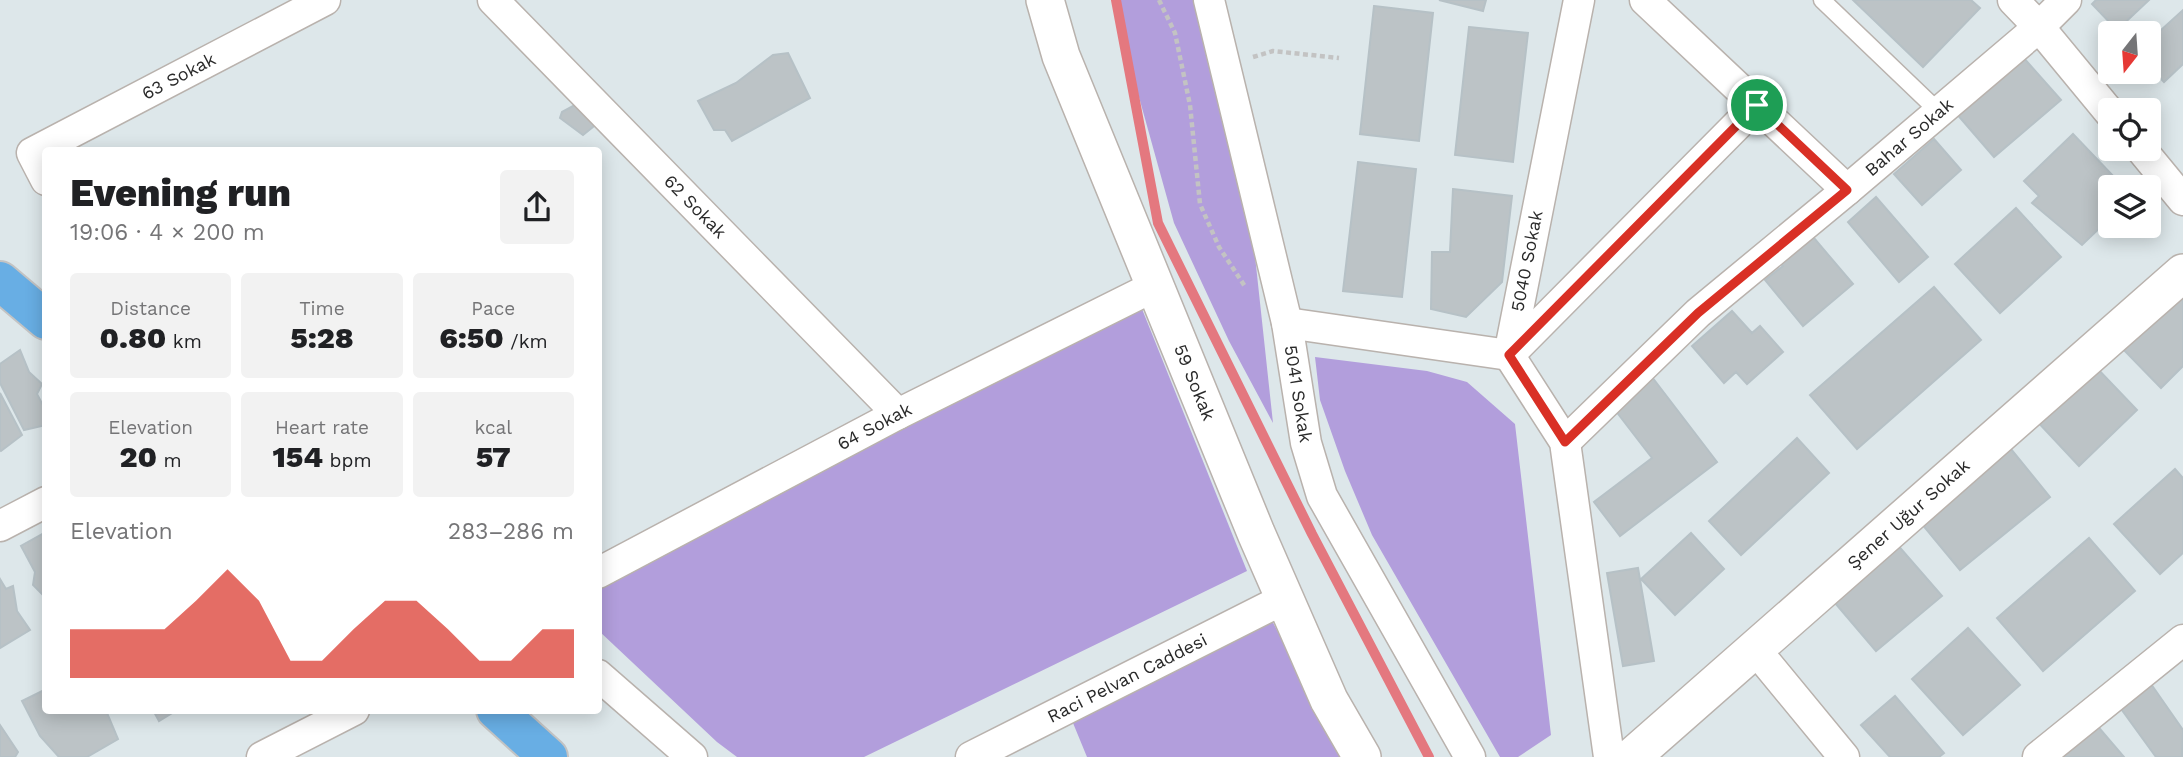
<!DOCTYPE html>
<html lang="en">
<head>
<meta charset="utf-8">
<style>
	body { margin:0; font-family:"Work Sans",sans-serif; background:#f2f2f2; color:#202124; height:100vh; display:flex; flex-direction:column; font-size:26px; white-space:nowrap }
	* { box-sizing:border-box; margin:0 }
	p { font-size:23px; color:#757577 }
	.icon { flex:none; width:38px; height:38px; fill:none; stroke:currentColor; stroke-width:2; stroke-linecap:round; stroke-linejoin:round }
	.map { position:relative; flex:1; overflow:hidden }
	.sheet { position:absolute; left:42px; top:147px; width:560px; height:567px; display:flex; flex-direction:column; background:#fff; border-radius:7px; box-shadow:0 4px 18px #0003 }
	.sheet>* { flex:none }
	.needle { width:46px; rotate:197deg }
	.controls { position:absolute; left:2098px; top:21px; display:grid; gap:14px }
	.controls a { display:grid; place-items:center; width:63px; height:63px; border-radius:7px; background:#fff; box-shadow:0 4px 18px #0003; font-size:35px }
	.pin { position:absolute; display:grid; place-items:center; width:60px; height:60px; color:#fff; margin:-30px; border:4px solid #fff; border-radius:50%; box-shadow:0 2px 7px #0007 }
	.round { display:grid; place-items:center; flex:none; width:74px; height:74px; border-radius:7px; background:#f2f2f2 }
	.overview { display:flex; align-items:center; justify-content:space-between; height:119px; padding:0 28px }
	h1 { font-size:38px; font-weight:800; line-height:52px }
	.stats { display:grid; grid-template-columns:repeat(3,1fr); gap:10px; height:119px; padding:7px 28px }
	.stats div { display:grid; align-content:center; border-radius:7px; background:#f2f2f2; text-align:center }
	.stats b { font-size:30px; font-weight:800 }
	.stats small { font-size:19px; font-weight:400 }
	.stats p { font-size:19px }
	.chart { height:196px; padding:14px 28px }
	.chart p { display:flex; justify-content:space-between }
	.chart svg { width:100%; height:126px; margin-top:7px; fill:#d93025; opacity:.7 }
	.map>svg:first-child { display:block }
</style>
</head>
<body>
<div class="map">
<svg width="2183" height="757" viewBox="0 0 2183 757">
	<rect width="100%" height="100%" fill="#dde7ea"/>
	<path fill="#b29edc" d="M1112,0H1193L1254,247L1273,423L1229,341L1174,223Z
		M1140,304L1247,571L864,757H737L717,742L599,631L598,589Z
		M1315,357L1427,371L1467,382L1515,424L1551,735L1518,757H1500L1372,535L1345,471L1320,400Z
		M1271,619L1346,757H1087L1073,723Z"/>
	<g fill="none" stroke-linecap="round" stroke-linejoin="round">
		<path stroke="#e4787f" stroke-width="10" d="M1116,0L1158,223L1312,534L1429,757"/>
	</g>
	<path fill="#bcc3c6" stroke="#b6c1c6" stroke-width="2" d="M1439,0H1486L1483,11Z
		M1853,0H1971L1980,8L1923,67Z
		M2096,0H2149L2117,30L2092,4Z
		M1374,6L1433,13L1419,141L1360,134Z
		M2183,10V64L2164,82L2149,66V41Z
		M1469,27L1528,33L1513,162L1455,155Z
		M788,53L810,98L732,141L725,130H714L698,101L736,83L773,55Z
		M2022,56L2061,100L1994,157L1956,113Z
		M575,105L590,114L598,123L583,135L560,118L562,112Z
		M2073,134L2116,179L2107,187L2110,190V218L2082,245L2032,203L2039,196L2024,181Z
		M1934,139L1961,170L1922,205L1894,174Z
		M1358,162L1416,169L1402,297L1343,291Z
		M1453,189L1512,196L1502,282L1466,317L1431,309L1432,252H1450Z
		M1876,197L1928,257L1899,282L1848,222Z
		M2016,208L2061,257L2000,313L1955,264Z
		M1808,231L1853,284L1803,326L1765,280L1783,266L1776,258Z
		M1934,287L1981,340L1857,449L1810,395Z
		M2183,287V366L2161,388L2121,347Z
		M1732,311L1752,333L1760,326L1783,352L1747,384L1736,372L1724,383L1692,346Z
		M20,350L29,372L42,384L37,394L46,411V425L24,430L0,383V364Z
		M2092,363L2137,410L2079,466L2034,418Z
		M1652,377L1717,462L1620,536L1594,502L1652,458L1612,406Z
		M0,393L22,435L1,451L0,450Z
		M1797,438L1829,473L1741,555L1709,521Z
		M2006,443L2050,497L1960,570L1916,517Z
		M2175,469L2183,478V553L2160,574L2114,524Z
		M46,532V598L33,585L35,572L21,546Z
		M1691,533L1724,569L1675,615L1641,579Z
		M2089,538L2135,591L2043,671L1997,618Z
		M1895,542L1942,596L1876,651L1830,597Z
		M1638,568L1654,661L1623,666L1607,573Z
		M0,579L6,589L13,586L17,611L30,630L0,648Z
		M1968,628L2020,685L1963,735L1912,679Z
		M2151,684L2183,730L2182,757H2156L2119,706Z
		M46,689V710H110L107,713L118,739L87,757H59L40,736L22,701Z
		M1895,696L1944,753L1939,757H1890L1861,725Z
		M153,710H177L159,721Z
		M2094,722L2124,757H2052Z
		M0,725L18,752L15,757H0Z"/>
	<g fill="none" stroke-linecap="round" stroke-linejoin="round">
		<defs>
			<path id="service" d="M1822,0L1939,112"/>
			<g id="minor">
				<path id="s1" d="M493,0L898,414"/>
				<path id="s2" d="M1209,0L1287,323L1306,443L1322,496L1470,757"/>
				<path d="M1579,0L1509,355L1565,442L1609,757"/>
				<path d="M1645,0L1847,190"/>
				<path d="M2013,0L2039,27L2110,113"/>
				<path d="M2141,149L2183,200"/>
				<path id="s3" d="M46,180L32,153L325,0"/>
				<path d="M1287,323L1509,355L1757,105"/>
				<path id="s4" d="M1565,442L1698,313L1847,190L2039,27L2066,0"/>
				<path d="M0,526L46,502"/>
				<path id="s5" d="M598,573L898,414L1155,286"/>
				<path d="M1755,649L1844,757"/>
				<path d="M598,675L692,757"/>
				<path d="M262,757L354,710"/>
				<path id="s6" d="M971,757L1284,599"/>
				<path d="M2038,757L2183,640"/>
			</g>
			<g id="tertiary">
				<path id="s7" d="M1045,0L1061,56L1256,533L1329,700L1362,757"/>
				<path id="s8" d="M1632,757L2183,273"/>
			</g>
			<path id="primary" d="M0,281L46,320
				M496,710L548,757"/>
		</defs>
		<use href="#service" stroke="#b9b2ad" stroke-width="19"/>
		<use href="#minor" stroke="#b9b2ad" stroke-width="33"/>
		<use href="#tertiary" stroke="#b9b2ad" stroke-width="40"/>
		<use href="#primary" stroke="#c3c3c3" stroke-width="42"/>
		<path stroke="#c3c3c3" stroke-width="4.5" stroke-dasharray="5 3.5" stroke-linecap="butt" d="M1159,0L1175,33L1190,105L1200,204L1219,247L1246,288
			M1253,57L1273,51L1339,58"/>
		<use href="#service" stroke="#fff" stroke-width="16"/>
		<use href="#minor" stroke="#fff" stroke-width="30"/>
		<use href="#tertiary" stroke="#fff" stroke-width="37"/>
		<use href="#primary" stroke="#68aee4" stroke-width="38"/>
	</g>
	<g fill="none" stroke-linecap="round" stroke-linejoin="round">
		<defs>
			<path id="route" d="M1757,105L1847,190L1698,313L1565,442L1509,355Z"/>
		</defs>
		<use href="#route" stroke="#fff" stroke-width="14"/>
		<use href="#route" stroke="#d93025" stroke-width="9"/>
	</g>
	<g text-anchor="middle" stroke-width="5" stroke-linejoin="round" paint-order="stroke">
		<g font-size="18" fill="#2a2a2a" stroke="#fff">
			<text dy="6" stroke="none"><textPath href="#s3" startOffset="196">63 Sokak</textPath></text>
			<text dy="6" stroke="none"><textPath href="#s4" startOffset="460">Bahar Sokak</textPath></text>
			<text dy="6" stroke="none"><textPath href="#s1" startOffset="289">62 Sokak</textPath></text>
			<text transform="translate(1527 261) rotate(-79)" y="6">5040 Sokak</text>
			<text dy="6" stroke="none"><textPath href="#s7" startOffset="411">59 Sokak</textPath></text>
			<text dy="6" stroke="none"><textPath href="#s2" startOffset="404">5041 Sokak</textPath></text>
			<text dy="6" stroke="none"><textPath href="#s5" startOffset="313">64 Sokak</textPath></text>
			<text dy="6" stroke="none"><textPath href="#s8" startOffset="368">Şener Uğur Sokak</textPath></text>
			<text dy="6" stroke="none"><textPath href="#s6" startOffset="175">Raci Pelvan Caddesi</textPath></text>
		</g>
	</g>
</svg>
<div class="controls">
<a><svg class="needle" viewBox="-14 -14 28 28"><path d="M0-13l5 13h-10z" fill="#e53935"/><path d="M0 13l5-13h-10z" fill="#757577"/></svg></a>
<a><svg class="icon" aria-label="locate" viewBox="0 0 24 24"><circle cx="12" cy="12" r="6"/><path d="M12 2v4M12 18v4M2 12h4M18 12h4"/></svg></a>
<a><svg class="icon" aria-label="layers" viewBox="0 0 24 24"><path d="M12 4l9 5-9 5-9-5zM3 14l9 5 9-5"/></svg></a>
</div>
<div class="pin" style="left:1757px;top:105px;background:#1e9e55"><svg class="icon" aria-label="arrive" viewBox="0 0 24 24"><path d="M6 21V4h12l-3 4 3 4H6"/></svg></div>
<section class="sheet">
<div class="overview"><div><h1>Evening run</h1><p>19:06 · 4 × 200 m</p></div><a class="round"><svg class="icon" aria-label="share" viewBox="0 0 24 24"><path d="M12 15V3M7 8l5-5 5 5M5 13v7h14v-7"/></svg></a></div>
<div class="stats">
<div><p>Distance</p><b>0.80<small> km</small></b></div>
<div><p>Time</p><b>5:28</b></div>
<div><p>Pace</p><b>6:50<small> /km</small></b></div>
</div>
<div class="stats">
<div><p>Elevation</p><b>20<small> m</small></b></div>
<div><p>Heart rate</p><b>154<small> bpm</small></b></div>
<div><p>kcal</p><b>57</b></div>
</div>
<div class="chart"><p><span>Elevation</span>283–286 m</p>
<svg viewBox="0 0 160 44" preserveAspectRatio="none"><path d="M0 44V27L10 27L20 27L30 27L40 17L50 6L60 17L70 38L80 38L90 27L100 17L110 17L120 27L130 38L140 38L150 27L160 27V44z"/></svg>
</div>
</section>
</div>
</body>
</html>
